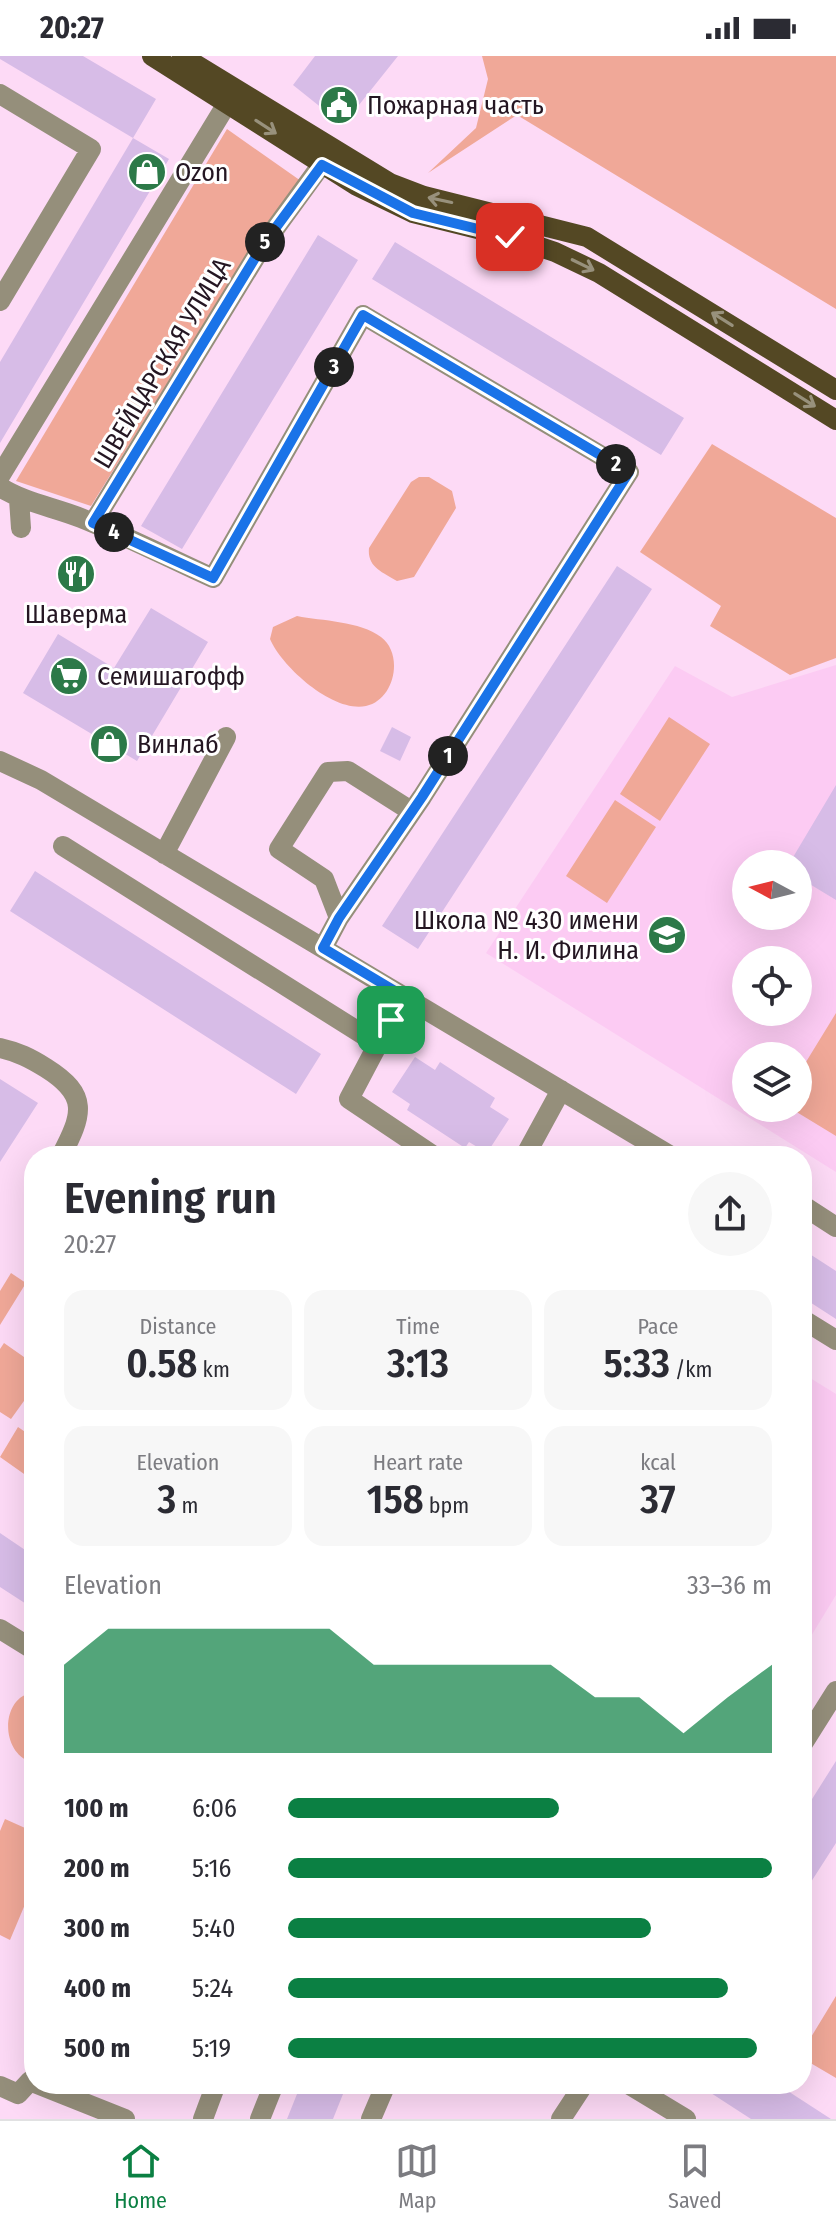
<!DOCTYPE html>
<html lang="en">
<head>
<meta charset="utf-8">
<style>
	body { margin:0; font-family:"Fira Sans Condensed",sans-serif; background:#f7f7f7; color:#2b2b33; height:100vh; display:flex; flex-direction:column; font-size:30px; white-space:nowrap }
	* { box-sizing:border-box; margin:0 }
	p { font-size:26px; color:#7c7c81 }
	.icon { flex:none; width:44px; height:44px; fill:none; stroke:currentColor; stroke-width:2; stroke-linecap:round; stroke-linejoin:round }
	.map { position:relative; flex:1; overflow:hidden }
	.panel { position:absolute; left:24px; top:1090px; width:788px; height:948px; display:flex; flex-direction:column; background:#fff; border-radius:32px; box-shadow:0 8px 32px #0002 }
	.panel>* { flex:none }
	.needle { width:52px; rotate:277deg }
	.controls { position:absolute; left:732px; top:794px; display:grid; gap:16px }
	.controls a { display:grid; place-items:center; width:80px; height:80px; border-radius:50%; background:#fff; box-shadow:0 8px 32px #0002; font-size:40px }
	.pin { position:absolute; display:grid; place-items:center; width:68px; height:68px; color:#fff; margin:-34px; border-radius:16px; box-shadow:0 4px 12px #0006 }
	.km { position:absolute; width:40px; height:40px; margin:-20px; border-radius:50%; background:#222; color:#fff; font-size:22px; line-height:40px; text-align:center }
	.round { display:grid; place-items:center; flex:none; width:84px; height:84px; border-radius:42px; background:#f7f7f7 }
	.head { display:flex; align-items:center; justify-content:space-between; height:136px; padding:0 40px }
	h1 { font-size:44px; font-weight:600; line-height:60px }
	.stats { display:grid; grid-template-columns:repeat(3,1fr); gap:12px; height:136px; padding:8px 40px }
	.stats div { display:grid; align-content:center; border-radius:20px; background:#f7f7f7; text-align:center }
	.stats b { font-size:40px; font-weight:600 }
	.stats small { font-size:22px; font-weight:400 }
	.stats p { font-size:22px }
	.chart { height:224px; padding:16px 40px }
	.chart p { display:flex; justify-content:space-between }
	.chart svg { width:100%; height:144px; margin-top:8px; fill:#0b8043; opacity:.7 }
	ul { padding:0 40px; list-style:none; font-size:26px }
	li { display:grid; grid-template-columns:128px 96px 1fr; align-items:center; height:60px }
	li i { height:20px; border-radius:10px; background:#0b8043 }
	.status { display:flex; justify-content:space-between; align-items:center; height:56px; padding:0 40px; background:#fff; direction:ltr }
	.status svg { height:22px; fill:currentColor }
	.tab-bar { display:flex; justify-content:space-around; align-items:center; height:112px; border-top:2px solid #e1e1e2; background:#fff; font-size:22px; color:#7c7c81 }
	.tab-bar a { display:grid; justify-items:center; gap:4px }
	.tab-bar .active { color:#0b8043 }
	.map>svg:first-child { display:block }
</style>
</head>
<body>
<div class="status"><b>20:27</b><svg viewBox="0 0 49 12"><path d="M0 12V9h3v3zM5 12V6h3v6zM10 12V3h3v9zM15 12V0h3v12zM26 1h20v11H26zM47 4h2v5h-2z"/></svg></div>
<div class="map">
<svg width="836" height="2063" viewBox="0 0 836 2063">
	<rect width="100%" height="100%" fill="#fddaf6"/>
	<path fill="#fccbf3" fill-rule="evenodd" d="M836,609V1116L486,897L675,610L732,641ZM746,808H798V860H746ZM746,904H798V956H746ZM746,1000H798V1052H746Z
		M802,1317L836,1338V1539L802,1595Z"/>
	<path fill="#f0a898" d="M482,0H836V253L517,59L428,117L476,72L488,23Z
		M227,73L301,125L256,185L91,450L16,425Z
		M712,388L836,462V602L790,619L710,570L721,550L640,496Z
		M419,421H429L452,435L456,452L414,521L397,525C382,516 367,511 369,492L411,426Z
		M297,560C322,565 360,565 381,581C404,598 395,644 366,650C333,657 282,611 270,583L273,571Z
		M669,661L710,688L660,765L620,738Z
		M615,744L656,771L607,847L566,820Z
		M836,957V1080L790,1052H798V1019Z
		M11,1217L26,1227L0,1269V1235Z
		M4,1287L34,1308V1331L11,1363L0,1356V1293Z
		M18,1371L34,1382V1425L0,1401Z
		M34,1636V1706H31C0,1696 0,1641 34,1636Z
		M5,1763L34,1776V1827L10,1884L0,1879V1775Z
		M836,1940V2022L802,2002V1996Z"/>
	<path fill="#d7bce7" d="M0,0H83L156,43L133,82L0,3Z
		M315,0H398L343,69L293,29Z
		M133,82L169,103L0,387V306Z
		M318,179L358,204L182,493L141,470Z
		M395,186L684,362L661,399L372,223Z
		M617,510L652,533L418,893L382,870Z
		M151,552L208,586L137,705L23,637L58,578L114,612Z
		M392,671L411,681L400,705L380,695Z
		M836,729V844L798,821V808H789Z
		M35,815L321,998L296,1038L10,855Z
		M415,1001L435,1014L440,1006L495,1042L490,1051L509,1063L487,1097L469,1086L465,1092L407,1054L410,1048L392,1036Z
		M0,1023L38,1047L0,1106Z
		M802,1193L836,1215V1263L802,1241Z
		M0,1477L34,1500V1553L0,1531Z
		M836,1705V1787L802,1840V1759Z
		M301,2028H347L333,2063H287Z
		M697,2028H777L831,2063H751Z"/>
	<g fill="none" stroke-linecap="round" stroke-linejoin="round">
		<path stroke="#958f7b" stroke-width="20" d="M0,38L91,93L0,245
			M0,420L228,46
			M0,431C25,447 54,451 81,462C126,480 169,502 213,522L363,259L629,416L422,741L339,862L323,892
			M19,443L21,472
			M93,467L263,189L333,93
			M0,705L41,724L671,1100
			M63,790L378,988L405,941
			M164,798L226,681
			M339,862L324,823L279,793L328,716L348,715L411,755
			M378,988L349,1043L434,1100
			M0,992C18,996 30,1002 46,1012C89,1039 83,1058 61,1100
			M525,1100L561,1034
			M802,1149L836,1171
			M802,1263L836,1284
			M0,1573L34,1594
			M802,1689L836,1635
			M37,2028L125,2063
			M628,2028L686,2063
			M0,2030L18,2038L30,2025L34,2027
			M203,2063L216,2028
			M260,2063L274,2028
			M371,2063L386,2028
			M561,2063L584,2028"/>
		<path stroke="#544824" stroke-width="20" d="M152,0L357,130L413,157L510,181L555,196L599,217L836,364
			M182,0L390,127L424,140L587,181L836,334"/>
	</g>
	<defs><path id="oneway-shaft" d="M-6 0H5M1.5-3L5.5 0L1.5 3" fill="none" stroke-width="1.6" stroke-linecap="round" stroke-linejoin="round" transform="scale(2)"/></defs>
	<g stroke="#98917c">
		<use href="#oneway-shaft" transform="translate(266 71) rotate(33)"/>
		<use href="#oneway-shaft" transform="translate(440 144) rotate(-168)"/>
		<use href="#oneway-shaft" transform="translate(583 209) rotate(26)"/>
		<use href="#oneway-shaft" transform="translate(722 263) rotate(-148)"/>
		<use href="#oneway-shaft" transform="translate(805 344) rotate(32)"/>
	</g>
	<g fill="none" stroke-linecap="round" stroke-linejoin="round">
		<defs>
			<path id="route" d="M391,964L405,941L323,892L339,862L422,741L629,416L363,259L213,522L93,467L263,189L322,109L413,157L510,181"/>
		</defs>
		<use href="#route" stroke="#fff" stroke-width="16"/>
		<use href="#route" stroke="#1a73e8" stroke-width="10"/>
	</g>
	<defs>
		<symbol id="civic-disc" viewBox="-11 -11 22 22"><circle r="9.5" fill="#2c7948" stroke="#fff"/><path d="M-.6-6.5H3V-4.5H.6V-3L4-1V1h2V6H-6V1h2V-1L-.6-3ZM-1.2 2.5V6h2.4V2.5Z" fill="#fff"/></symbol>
		<symbol id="shop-disc" viewBox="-11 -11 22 22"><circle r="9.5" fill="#2c7948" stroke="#fff"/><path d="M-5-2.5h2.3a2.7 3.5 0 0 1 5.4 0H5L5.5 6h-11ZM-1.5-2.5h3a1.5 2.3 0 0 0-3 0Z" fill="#fff"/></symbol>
		<symbol id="restaurant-disc" viewBox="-11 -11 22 22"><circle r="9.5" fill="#2c7948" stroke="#fff"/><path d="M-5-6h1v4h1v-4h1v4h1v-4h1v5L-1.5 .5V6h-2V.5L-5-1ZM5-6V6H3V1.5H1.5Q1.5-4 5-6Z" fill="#fff"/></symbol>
		<symbol id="supermarket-disc" viewBox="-11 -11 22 22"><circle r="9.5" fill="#2c7948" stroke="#fff"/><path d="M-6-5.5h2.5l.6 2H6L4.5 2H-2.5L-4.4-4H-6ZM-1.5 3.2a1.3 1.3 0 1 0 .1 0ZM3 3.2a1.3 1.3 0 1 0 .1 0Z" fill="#fff"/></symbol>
		<symbol id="school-disc" viewBox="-11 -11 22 22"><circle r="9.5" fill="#2c7948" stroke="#fff"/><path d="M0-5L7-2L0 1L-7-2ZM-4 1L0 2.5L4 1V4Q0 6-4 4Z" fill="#fff"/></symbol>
	</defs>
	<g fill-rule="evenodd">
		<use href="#civic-disc" x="317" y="27" width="44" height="44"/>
		<use href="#shop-disc" x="125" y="94" width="44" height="44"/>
		<use href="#restaurant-disc" x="54" y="496" width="44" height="44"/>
		<use href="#supermarket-disc" x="47" y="598" width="44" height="44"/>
		<use href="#shop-disc" x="87" y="666" width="44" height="44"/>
		<use href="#school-disc" x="645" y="857" width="44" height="44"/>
	</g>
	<g text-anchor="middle" stroke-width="6" stroke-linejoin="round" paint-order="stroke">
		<g font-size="26" fill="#241622" stroke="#fff" text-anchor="start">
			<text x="367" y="58">Пожарная часть</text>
			<text x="175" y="125">Ozon</text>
			<text x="76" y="567" text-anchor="middle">Шаверма</text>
			<text x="97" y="629">Семишагофф</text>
			<text x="137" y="697">Винлаб</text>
			<text x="639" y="873" text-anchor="end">Школа № 430 имени<tspan x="639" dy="30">Н. И. Филина</tspan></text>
		</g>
		<g font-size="26" fill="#241622" stroke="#fff">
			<text transform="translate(162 307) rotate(-59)" y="9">ШВЕЙЦАРСКАЯ УЛИЦА</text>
		</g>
	</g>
</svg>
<div class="controls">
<a><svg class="needle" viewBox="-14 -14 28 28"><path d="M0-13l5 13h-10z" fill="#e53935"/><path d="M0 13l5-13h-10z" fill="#7c7c81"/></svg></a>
<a><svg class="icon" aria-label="locate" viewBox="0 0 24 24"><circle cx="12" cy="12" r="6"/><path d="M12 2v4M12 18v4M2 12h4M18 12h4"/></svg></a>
<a><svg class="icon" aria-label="layers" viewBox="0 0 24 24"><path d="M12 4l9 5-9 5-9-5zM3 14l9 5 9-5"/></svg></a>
</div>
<div class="pin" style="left:391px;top:964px;background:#1e9e55"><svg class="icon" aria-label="arrive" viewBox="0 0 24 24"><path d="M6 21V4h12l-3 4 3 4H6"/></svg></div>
<div class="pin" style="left:510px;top:181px;background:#d93025"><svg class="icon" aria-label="check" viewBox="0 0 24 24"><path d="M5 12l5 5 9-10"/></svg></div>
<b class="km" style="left:448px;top:700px">1</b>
<b class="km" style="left:616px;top:408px">2</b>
<b class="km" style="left:334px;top:311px">3</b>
<b class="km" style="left:114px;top:476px">4</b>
<b class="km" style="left:265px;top:186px">5</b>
<section class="panel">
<div class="head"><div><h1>Evening run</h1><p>20:27</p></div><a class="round"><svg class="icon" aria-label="share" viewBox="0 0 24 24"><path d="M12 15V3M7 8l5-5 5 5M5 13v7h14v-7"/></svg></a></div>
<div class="stats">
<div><p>Distance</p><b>0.58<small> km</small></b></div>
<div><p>Time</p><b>3:13</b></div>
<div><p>Pace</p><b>5:33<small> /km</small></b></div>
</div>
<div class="stats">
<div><p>Elevation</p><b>3<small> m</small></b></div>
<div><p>Heart rate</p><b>158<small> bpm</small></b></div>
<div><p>kcal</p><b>37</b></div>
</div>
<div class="chart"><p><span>Elevation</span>33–36 m</p>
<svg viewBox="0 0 160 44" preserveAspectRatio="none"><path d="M0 44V17L10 6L20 6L30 6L40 6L50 6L60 6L70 17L80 17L90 17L100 17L110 17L120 27L130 27L140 38L150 27L160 17V44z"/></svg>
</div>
<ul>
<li><b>100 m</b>6:06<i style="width:56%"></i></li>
<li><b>200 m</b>5:16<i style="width:100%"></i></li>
<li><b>300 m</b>5:40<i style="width:75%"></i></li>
<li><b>400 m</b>5:24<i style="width:91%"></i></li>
<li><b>500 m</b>5:19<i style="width:97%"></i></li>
</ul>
</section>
</div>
<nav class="tab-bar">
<a class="active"><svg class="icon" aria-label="home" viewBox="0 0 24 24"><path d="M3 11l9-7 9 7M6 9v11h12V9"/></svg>Home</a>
<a><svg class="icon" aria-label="map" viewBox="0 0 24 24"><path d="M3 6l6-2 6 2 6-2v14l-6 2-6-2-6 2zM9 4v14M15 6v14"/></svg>Map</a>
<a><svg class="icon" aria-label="saved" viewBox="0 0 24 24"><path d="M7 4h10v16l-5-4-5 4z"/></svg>Saved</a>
</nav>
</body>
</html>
